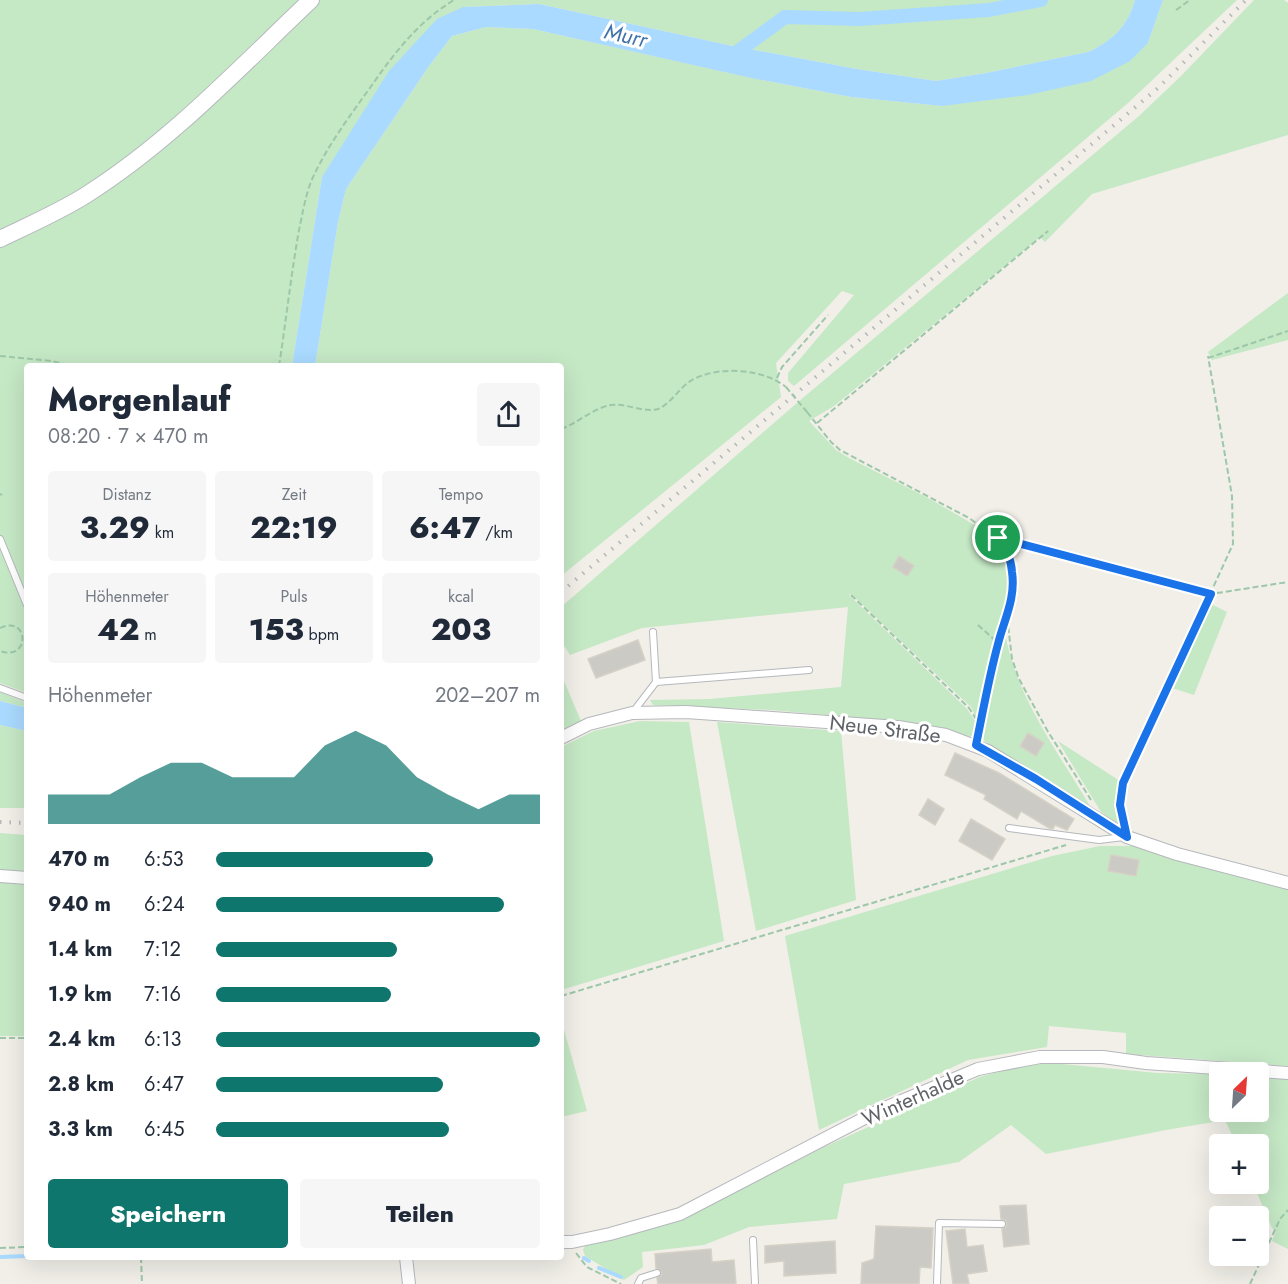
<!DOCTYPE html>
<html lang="de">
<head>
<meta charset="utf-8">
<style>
	body { margin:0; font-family:Jost,sans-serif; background:#f6f6f7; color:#1f2937; height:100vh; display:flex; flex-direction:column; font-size:22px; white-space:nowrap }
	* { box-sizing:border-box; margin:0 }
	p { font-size:20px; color:#747a83 }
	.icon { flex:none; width:33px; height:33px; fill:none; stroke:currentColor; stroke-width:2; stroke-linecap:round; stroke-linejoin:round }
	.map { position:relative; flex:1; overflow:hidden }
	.panel { position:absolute; left:24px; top:363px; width:540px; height:897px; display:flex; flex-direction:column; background:#fff; border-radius:6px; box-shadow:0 6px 24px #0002 }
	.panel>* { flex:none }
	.needle { width:39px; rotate:25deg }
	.buttons { position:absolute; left:1209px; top:1062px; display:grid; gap:12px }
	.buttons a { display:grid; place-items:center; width:60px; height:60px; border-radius:6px; background:#fff; box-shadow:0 6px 24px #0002; font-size:30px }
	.pin { position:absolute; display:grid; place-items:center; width:51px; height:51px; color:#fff; margin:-26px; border:3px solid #fff; border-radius:50%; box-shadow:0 2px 6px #0007 }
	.round { display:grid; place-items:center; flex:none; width:63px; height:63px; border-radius:6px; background:#f6f6f7 }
	.summary { display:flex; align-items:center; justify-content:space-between; height:102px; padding:0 24px }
	h1 { font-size:33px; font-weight:800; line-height:45px }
	.figures { display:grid; grid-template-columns:repeat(3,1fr); gap:9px; height:102px; padding:6px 24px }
	.figures div { display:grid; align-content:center; border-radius:6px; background:#f6f6f7; text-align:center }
	.figures b { font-size:30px; font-weight:800 }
	.figures small { font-size:16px; font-weight:400 }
	.figures p { font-size:16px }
	.chart { height:168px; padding:12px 24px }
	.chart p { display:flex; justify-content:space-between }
	.chart svg { width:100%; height:108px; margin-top:6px; fill:#0f766e; opacity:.7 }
	.button { display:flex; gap:12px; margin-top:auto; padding:12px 24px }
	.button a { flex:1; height:69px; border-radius:6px; background:#0f766e; color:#fff; font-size:24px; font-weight:800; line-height:69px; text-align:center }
	.button a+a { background:#f6f6f7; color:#1f2937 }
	ul { padding:0 24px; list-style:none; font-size:20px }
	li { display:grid; grid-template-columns:96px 72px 1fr; align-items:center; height:45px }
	li i { height:15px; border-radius:8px; background:#0f766e }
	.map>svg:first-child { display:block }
</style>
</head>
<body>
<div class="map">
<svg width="1288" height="1284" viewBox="0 0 1288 1284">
	<rect width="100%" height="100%" fill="#f1efe8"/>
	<path fill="#c5e8c5" d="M0,0H1135C1128,26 1112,41 1088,52L986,73L936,81L857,69L728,45L539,4L463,7L322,177L292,366H27V693L0,683Z
		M1163,0H1237L1128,103L794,386L788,381V373L854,295L842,291L776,363L781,397L561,576V366H315L338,222L346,189L429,66L452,36L486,27L533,29L752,78L851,97L942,106L1148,43Z
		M1254,0H1284L1288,3V135L1092,194L1045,242L1040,237L834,406L809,421L836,450L849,458L926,497L980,528C989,535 1001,543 1005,555C1016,584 1004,614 996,641C988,667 984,693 977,719L971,707L851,594L849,595L967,709L977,724L973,737L897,723L838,716L771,710L653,705L650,700L710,699L841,687L848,607L642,628L570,655L561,641V607L804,397L1139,116L1181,76Z
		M1288,293V340L1212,360L1208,352Z
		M1211,604L1227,612L1194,695L1169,687Z
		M1005,632C1015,696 1058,752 1090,806H1087L984,741L983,736L1001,643Z
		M561,674L581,721L561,730Z
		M0,692L27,703V708L0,701Z
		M640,721L689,722L724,941L561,990V747L594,731Z
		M717,722L841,731L856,900L756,931Z
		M0,725L27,731V808H0Z
		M1058,741L1120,781L1116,800L1120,821L1118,824L1101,812Z
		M0,833L27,835V874L0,871Z
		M1100,846H1134L1237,876L1288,888V1066L1126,1054V1033L1049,1026L1047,1047L968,1060L819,1130L785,936L1052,856Z
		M0,880L27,882V1036H0Z
		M561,1019L587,1111L561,1117Z
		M1041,1062L1157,1073L1219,1074L1220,1112H1258L1259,1076L1288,1078V1249L1272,1241L1276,1231L1272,1228L1253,1184H1258V1144H1236L1225,1120L1166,1130L1046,1154L1011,1125L959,1162L844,1184L837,1219L749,1227L704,1245L642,1252L643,1267L624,1280L585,1256L583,1250L587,1242L651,1228L689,1216L824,1147L982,1076Z"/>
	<path fill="#aadaff" d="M1135,0H1163L1148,43L1130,61L1091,81L1028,95L942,106L851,97L751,78L533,29L486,27L452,36L429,66L346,189L338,222L315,366H292L322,177L389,71L437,19L463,7L539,4L728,45L857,69L936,81L986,73L1088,52C1112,41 1128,26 1135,0Z
		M0,701L27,708V731L0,725Z"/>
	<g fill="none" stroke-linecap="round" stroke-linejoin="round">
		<path stroke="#aadaff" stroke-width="4" d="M561,1254H562
			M0,1257L27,1256
			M584,1258L589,1261
			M599,1268L621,1277"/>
		<path stroke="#aadaff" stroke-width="14" d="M729,58L785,17L859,19L989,10L1041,0"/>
	</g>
	<path fill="#cccac5" stroke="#d6d1c6" stroke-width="1.5" d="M899,556L914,566L907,576L893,567Z
		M638,640L645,660L596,678L588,659Z
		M1028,733L1044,743L1036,756L1020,746Z
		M955,753L999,773L1074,819L1067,830L1055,825L1053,829L1049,828L1021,811L1017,819L984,799L986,795L945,775Z
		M928,799L944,809L935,825L919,815Z
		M971,819L1005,839L992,860L959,841Z
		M1111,855L1139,860L1136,876L1108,871Z
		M1026,1205L1029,1244L1004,1247L1002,1229L1006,1227L1007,1224L1005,1220L1001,1219L1000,1206Z
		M876,1226L933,1228L931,1268L920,1267L919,1284H861L862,1263L874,1259Z
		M965,1229L967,1247L983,1245L987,1271L967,1274L969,1284H953L946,1231Z
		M835,1241L836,1273L784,1276V1261L765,1263V1246Z
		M711,1249L712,1262L734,1260L736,1284H658L657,1278L661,1276L662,1272L656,1268L655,1254Z"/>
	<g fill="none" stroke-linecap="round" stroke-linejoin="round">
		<defs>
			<path id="lane" d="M0,539L27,605
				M653,632L656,682
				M0,688L27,698
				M633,712L656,682L809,670
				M1009,828L1099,840L1124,837
				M753,1240L755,1284
				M638,1284L641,1278L657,1273
				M937,1284L939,1223L1002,1224"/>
			<path id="street" d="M561,738L589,724L632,713L686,712L898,727L946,735L988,751L1127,837L1177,854L1288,883
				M0,876L27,878
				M561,1242H572L610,1234L680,1214L880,1110L978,1069L1040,1057H1103L1146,1063L1288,1073
				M406,1257L409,1284"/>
			<path id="secondary" d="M0,239C29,225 59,212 86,195C170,142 239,68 311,0"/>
		</defs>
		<use href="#lane" stroke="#b5b8bc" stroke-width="8"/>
		<use href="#street" stroke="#b5b8bc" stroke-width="14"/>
		<use href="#secondary" stroke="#b6babf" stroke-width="18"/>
		<path stroke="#9cc7a9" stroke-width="2" stroke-dasharray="6 3" stroke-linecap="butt" d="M1176,10L1190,0
			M0,356L52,361L71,366
			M1208,358L1288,331
			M279,366C286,321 291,275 299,230C303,212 306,190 315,173C330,142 352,113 372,85C395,52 419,21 454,0
			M777,378L782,367L828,315
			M807,412L831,442L840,450L969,518L997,538L1009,555L1013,573L1008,625L1012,659L1019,679L1047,730L1091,800
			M817,423L1048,231
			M561,429C578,423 593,408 611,405C626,403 644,413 658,409C669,405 679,389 689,382C714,365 763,368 786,387
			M0,494L2,495
			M999,539L1211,594L1288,582
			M851,595L969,708L980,725
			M978,625L998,643
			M0,628C29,614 31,662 0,651
			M978,734L998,643L1007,618
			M1122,818L1120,805L1123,784L1233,544L1232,496L1208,356
			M561,996L1066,845
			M0,1038H27
			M0,1248L27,1247
			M576,1253L587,1267L621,1284
			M141,1257L142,1284
			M1250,1284L1280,1219L1288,1210"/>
		<use href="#lane" stroke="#fff" stroke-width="6"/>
		<use href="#street" stroke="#fff" stroke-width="12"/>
		<use href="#secondary" stroke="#fff" stroke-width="16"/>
		<path stroke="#b6b7b8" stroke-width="4" stroke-dasharray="1.5 8" stroke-linecap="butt" d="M561,592L1158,88L1246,0
			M0,822L27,823"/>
		<path stroke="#9cc7a9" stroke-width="2" stroke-dasharray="6 3" stroke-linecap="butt" d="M786,387L807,412"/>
	</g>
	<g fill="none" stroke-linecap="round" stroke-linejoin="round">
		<defs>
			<path id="route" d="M998,538L1211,594L1123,783L1120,805L1127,837L1036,779L976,745C983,711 989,677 998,644C1004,620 1016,598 1012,572C1011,558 1006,549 998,538Z"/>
		</defs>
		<use href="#route" stroke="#fff" stroke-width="12"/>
		<use href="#route" stroke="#1a73e8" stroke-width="8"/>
	</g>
	<g text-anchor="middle" stroke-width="6" stroke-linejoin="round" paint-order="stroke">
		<g font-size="21" fill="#5f6368" stroke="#fff">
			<text transform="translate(885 729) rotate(7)" y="7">Neue Straße</text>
			<text transform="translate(913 1098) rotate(-24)" y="7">Winterhalde</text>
		</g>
		<g font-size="22" font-style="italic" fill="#4174aa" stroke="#fff">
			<text transform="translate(626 35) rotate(13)" y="8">Murr</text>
		</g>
	</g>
</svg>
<div class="buttons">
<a><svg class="needle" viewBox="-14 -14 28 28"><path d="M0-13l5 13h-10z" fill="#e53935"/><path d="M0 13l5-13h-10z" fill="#747a83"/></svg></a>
<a>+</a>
<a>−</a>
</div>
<div class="pin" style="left:998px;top:538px;background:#1e9e55"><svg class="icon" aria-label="arrive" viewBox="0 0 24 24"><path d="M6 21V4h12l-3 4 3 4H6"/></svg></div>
<section class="panel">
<div class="summary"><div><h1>Morgenlauf</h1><p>08:20 · 7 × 470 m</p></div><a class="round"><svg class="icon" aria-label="share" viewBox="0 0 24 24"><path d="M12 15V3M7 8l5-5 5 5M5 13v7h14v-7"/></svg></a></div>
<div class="figures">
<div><p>Distanz</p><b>3.29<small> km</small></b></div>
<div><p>Zeit</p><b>22:19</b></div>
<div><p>Tempo</p><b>6:47<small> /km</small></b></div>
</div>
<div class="figures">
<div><p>Höhenmeter</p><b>42<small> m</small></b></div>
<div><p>Puls</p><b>153<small> bpm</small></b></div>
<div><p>kcal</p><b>203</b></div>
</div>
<div class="chart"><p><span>Höhenmeter</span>202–207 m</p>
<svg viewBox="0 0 160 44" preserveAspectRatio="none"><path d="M0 44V32L10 32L20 32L30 25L40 19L50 19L60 25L70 25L80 25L90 12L100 6L110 12L120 25L130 32L140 38L150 32L160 32V44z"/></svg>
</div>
<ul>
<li><b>470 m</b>6:53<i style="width:67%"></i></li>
<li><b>940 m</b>6:24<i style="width:89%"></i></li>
<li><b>1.4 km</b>7:12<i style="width:56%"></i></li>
<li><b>1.9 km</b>7:16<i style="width:54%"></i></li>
<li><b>2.4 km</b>6:13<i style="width:100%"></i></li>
<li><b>2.8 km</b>6:47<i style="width:70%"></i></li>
<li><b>3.3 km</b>6:45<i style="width:72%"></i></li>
</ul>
<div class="button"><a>Speichern</a><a>Teilen</a></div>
</section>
</div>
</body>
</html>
